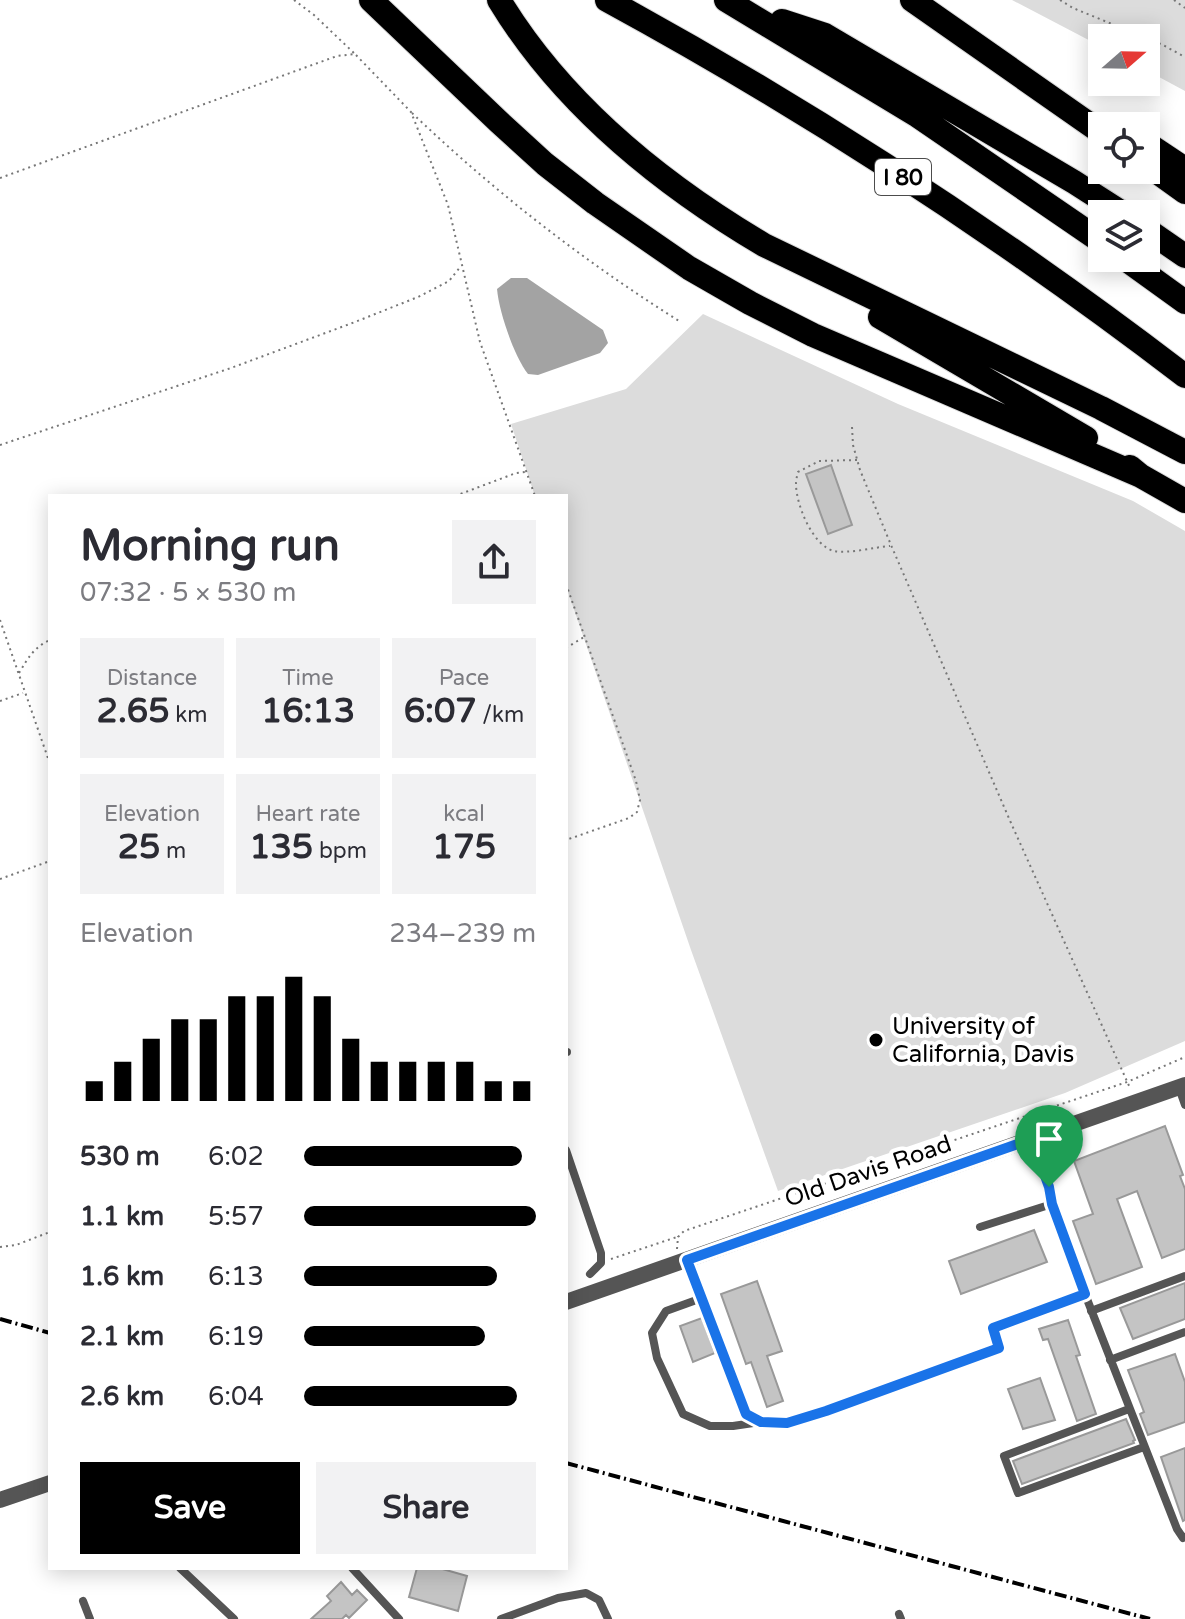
<!DOCTYPE html>
<html lang="en">
<head>
<meta charset="utf-8">
<style>
	body { margin:0; font-family:"Varela Round",sans-serif; background:#f2f2f3; color:#2b2b33; height:100vh; display:flex; flex-direction:column; font-size:30px; white-space:nowrap }
	* { box-sizing:border-box; margin:0 }
	p { font-size:26px; color:#7c7c81 }
	.icon { flex:none; width:44px; height:44px; fill:none; stroke:currentColor; stroke-width:2; stroke-linecap:round; stroke-linejoin:round }
	.map { position:relative; flex:1; overflow:hidden }
	.sheet { position:absolute; left:48px; top:494px; width:520px; height:1076px; display:flex; flex-direction:column; background:#fff; border-radius:0px; box-shadow:0 4px 20px #0003 }
	.sheet>* { flex:none }
	.needle { width:52px; rotate:70deg }
	.fabs { position:absolute; left:1088px; top:24px; display:grid; gap:16px }
	.fabs a { display:grid; place-items:center; width:72px; height:72px; border-radius:0px; background:#fff; box-shadow:0 4px 20px #0003; font-size:40px }
	.pin { position:absolute; display:grid; place-items:center; width:68px; height:68px; color:#fff; margin:-82px -34px; border-radius:50% 50% 50% 0; rotate:-45deg; box-shadow:0 0 8px #0007 }
	.pin .icon { rotate:45deg }
	.round { display:grid; place-items:center; flex:none; width:84px; height:84px; border-radius:0px; background:#f2f2f3 }
	.headline { display:flex; align-items:center; justify-content:space-between; height:136px; padding:0 32px }
	h1 { font-size:44px; font-weight:700; line-height:60px }
	.metrics { display:grid; grid-template-columns:repeat(3,1fr); gap:12px; height:136px; padding:8px 32px }
	.metrics div { display:grid; align-content:center; border-radius:0px; background:#f2f2f3; text-align:center }
	.metrics b { font-size:34px; font-weight:700 }
	.metrics small { font-size:22px; font-weight:400 }
	.metrics p { font-size:22px }
	.chart { height:224px; padding:16px 32px }
	.chart p { display:flex; justify-content:space-between }
	.chart svg { width:100%; height:144px; margin-top:8px; stroke:#000; stroke-width:6 }
	.action { display:flex; gap:16px; margin-top:auto; padding:16px 32px }
	.action a { flex:1; height:92px; border-radius:0px; background:#000; color:#fff; font-size:32px; font-weight:700; line-height:92px; text-align:center }
	.action a+a { background:#f2f2f3; color:#2b2b33 }
	ul { padding:0 32px; list-style:none; font-size:26px }
	li { display:grid; grid-template-columns:128px 96px 1fr; align-items:center; height:60px }
	li i { height:20px; border-radius:10px; background:#000 }
	.map>svg:first-child { display:block }
</style>
</head>
<body>
<div class="map">
<svg width="1185" height="1619" viewBox="0 0 1185 1619">
	<rect width="100%" height="100%" fill="#fff"/>
	<path fill="#dcdcdc" d="M1012,0H1185V91L1146,70V38H1102V47Z
		M703,314L898,404L1133,501L1185,531V1041L1065,1093L778,1191L691,950L566,586V496H535L511,424L626,389Z"/>
	<path fill="#a3a3a3" d="M511,278H527L603,330L608,343L600,353L538,375L528,374C514,356 499,312 497,289Z"/>
	<path fill="#c4c4c4" stroke="#999" stroke-width="2" d="M831,465L852,525L828,534L806,474Z
		M1165,1126L1183,1175L1180,1176L1185,1189V1249L1162,1258L1137,1191L1117,1199L1142,1267L1096,1284L1073,1221L1093,1214L1074,1161Z
		M1034,1230L1047,1262L961,1294L949,1261Z
		M757,1281L782,1351L767,1356L783,1401L767,1407L751,1362L746,1364L721,1294Z
		M1185,1283V1319L1133,1339L1120,1308Z
		M702,1318L715,1353L693,1362L680,1326Z
		M1068,1320L1080,1355L1076,1356L1096,1414L1077,1421L1048,1339L1043,1340L1039,1329Z
		M1175,1354L1185,1382V1422L1148,1435L1140,1414L1144,1412L1128,1370Z
		M1040,1378L1055,1420L1023,1429L1008,1389Z
		M1126,1419L1135,1440L1133,1441L1134,1443L1022,1484L1013,1461Z
		M1185,1448V1520L1183,1521L1161,1457Z
		M417,1568H439L467,1576L458,1611L409,1597Z
		M341,1582L352,1595L357,1590L367,1600L349,1618L346,1615L342,1619H311L331,1601L327,1596Z"/>
	<g fill="none" stroke-linecap="round" stroke-linejoin="round">
		<defs>
			<path id="motorway" d="M371,0L499,122L545,164L595,203L689,268L750,303L813,335L1141,476
				M499,0C562,104 661,184 764,245L1101,408L1185,452
				M607,0C809,110 1002,236 1185,376
				M726,0L918,116L1102,242
				M912,0L1102,133
				M782,21L825,35L1074,182L1124,214
				M1146,143L1185,169
				M1146,164L1185,192
				M1146,229L1185,256
				M1124,258L1185,302
				M880,317L1086,438
				M1130,467L1141,476L1185,501"/>
		</defs>
		<use href="#motorway" stroke="#dbdbdb" stroke-width="26"/>
		<path stroke="#777" stroke-width="2" stroke-dasharray="2 4" stroke-linecap="butt" d="M294,0L314,15L355,54
			M1060,0L1073,8L1163,45L1185,57
			M1174,0L1185,8
			M412,113C496,193 581,259 679,321
			M0,178L337,56L355,54L411,112L448,205L480,342L535,496
			M852,427L853,445L860,470L891,545L1011,823L1130,1088
			M0,445L231,368L355,322L418,297L449,281L461,266
			M857,460L819,461L798,472C797,476 796,480 796,484C796,505 813,546 834,551C849,554 875,547 890,546
			M455,496L516,473L525,472
			M566,584L636,781L640,800L637,812L629,818L566,840
			M0,620L50,764
			M566,648L584,637
			M19,673C28,658 34,647 50,640
			M0,701L23,693
			M0,879L50,861
			M0,1247L16,1245L50,1232
			M677,1249L678,1237L684,1231L1127,1082L1185,1057
			M611,1259L677,1237"/>
		<path stroke="#555" stroke-width="8" d="M566,1052H567
			M1179,1088L1185,1105
			M1032,1139L1049,1187L1052,1204L1085,1294L1177,1529L1183,1538L1185,1537
			M566,1150L601,1253V1263L590,1274
			M980,1227L1052,1204
			M687,1260L746,1414L761,1422L787,1423L826,1411L999,1348L993,1328L1085,1294
			M702,1298L666,1311L652,1333L657,1358L683,1414L710,1426H733L760,1422
			M1091,1311L1185,1276
			M1110,1360L1185,1332
			M1129,1409L1004,1456L1018,1493L1144,1447
			M180,1568L234,1619
			M352,1568L399,1619
			M83,1601L90,1619
			M899,1614L901,1619
			M501,1619L558,1598L586,1593L599,1600L608,1619"/>
		<path stroke="#555" stroke-width="16" d="M566,1302L1185,1085
			M0,1500L50,1483"/>
		<use href="#motorway" stroke="#000" stroke-width="24"/>
		<path stroke="#000" stroke-width="4" stroke-dasharray="12 4 2 4" stroke-linecap="butt" d="M0,1319L50,1333
			M566,1463L1150,1619"/>
	</g>
	<g fill="none" stroke-linecap="round" stroke-linejoin="round">
		<defs>
			<path id="route" d="M1032,1139L1049,1187L1052,1204L1085,1294L993,1328L999,1348L826,1411L787,1423L761,1422L746,1414L687,1260Z"/>
		</defs>
		<use href="#route" stroke="#fff" stroke-width="16"/>
		<use href="#route" stroke="#1a73e8" stroke-width="10"/>
	</g>
	<circle fill="#000" stroke="#fff" stroke-width="3" cx="876" cy="1040" r="8"/>
	<g text-anchor="middle" stroke-width="8" stroke-linejoin="round" paint-order="stroke">
		<rect fill="#fff" stroke="#4c4c4c" stroke-width="2" x="875" y="159" width="56" height="36" rx="6"/>
		<g font-size="22" font-weight="bold" fill="#000">
			<text x="903" y="185">I 80</text>
		</g>
		<g font-size="24" fill="#000" stroke="#fff" text-anchor="start">
			<text x="892" y="1034">University of<tspan x="892" dy="28">California, Davis</tspan></text>
		</g>
		<g font-size="24" fill="#000" stroke="#fff">
			<text transform="translate(868 1171) rotate(-19)" y="8">Old Davis Road</text>
		</g>
	</g>
</svg>
<div class="fabs">
<a><svg class="needle" viewBox="-14 -14 28 28"><path d="M0-13l5 13h-10z" fill="#e53935"/><path d="M0 13l5-13h-10z" fill="#7c7c81"/></svg></a>
<a><svg class="icon" aria-label="locate" viewBox="0 0 24 24"><circle cx="12" cy="12" r="6"/><path d="M12 2v4M12 18v4M2 12h4M18 12h4"/></svg></a>
<a><svg class="icon" aria-label="layers" viewBox="0 0 24 24"><path d="M12 4l9 5-9 5-9-5zM3 14l9 5 9-5"/></svg></a>
</div>
<div class="pin" style="left:1049px;top:1187px;background:#1e9e55"><svg class="icon" aria-label="arrive" viewBox="0 0 24 24"><path d="M6 21V4h12l-3 4 3 4H6"/></svg></div>
<section class="sheet">
<div class="headline"><div><h1>Morning run</h1><p>07:32 · 5 × 530 m</p></div><a class="round"><svg class="icon" aria-label="share" viewBox="0 0 24 24"><path d="M12 15V3M7 8l5-5 5 5M5 13v7h14v-7"/></svg></a></div>
<div class="metrics">
<div><p>Distance</p><b>2.65<small> km</small></b></div>
<div><p>Time</p><b>16:13</b></div>
<div><p>Pace</p><b>6:07<small> /km</small></b></div>
</div>
<div class="metrics">
<div><p>Elevation</p><b>25<small> m</small></b></div>
<div><p>Heart rate</p><b>135<small> bpm</small></b></div>
<div><p>kcal</p><b>175</b></div>
</div>
<div class="chart"><p><span>Elevation</span>234–239 m</p>
<svg viewBox="0 0 160 44" preserveAspectRatio="none"><path d="M5 44V38M15 44V32M25 44V25M35 44V19M45 44V19M55 44V12M65 44V12M75 44V6M85 44V12M95 44V25M105 44V32M115 44V32M125 44V32M135 44V32M145 44V38M155 44V38"/></svg>
</div>
<ul>
<li><b>530 m</b>6:02<i style="width:94%"></i></li>
<li><b>1.1 km</b>5:57<i style="width:100%"></i></li>
<li><b>1.6 km</b>6:13<i style="width:83%"></i></li>
<li><b>2.1 km</b>6:19<i style="width:78%"></i></li>
<li><b>2.6 km</b>6:04<i style="width:92%"></i></li>
</ul>
<div class="action"><a>Save</a><a>Share</a></div>
</section>
</div>
</body>
</html>
